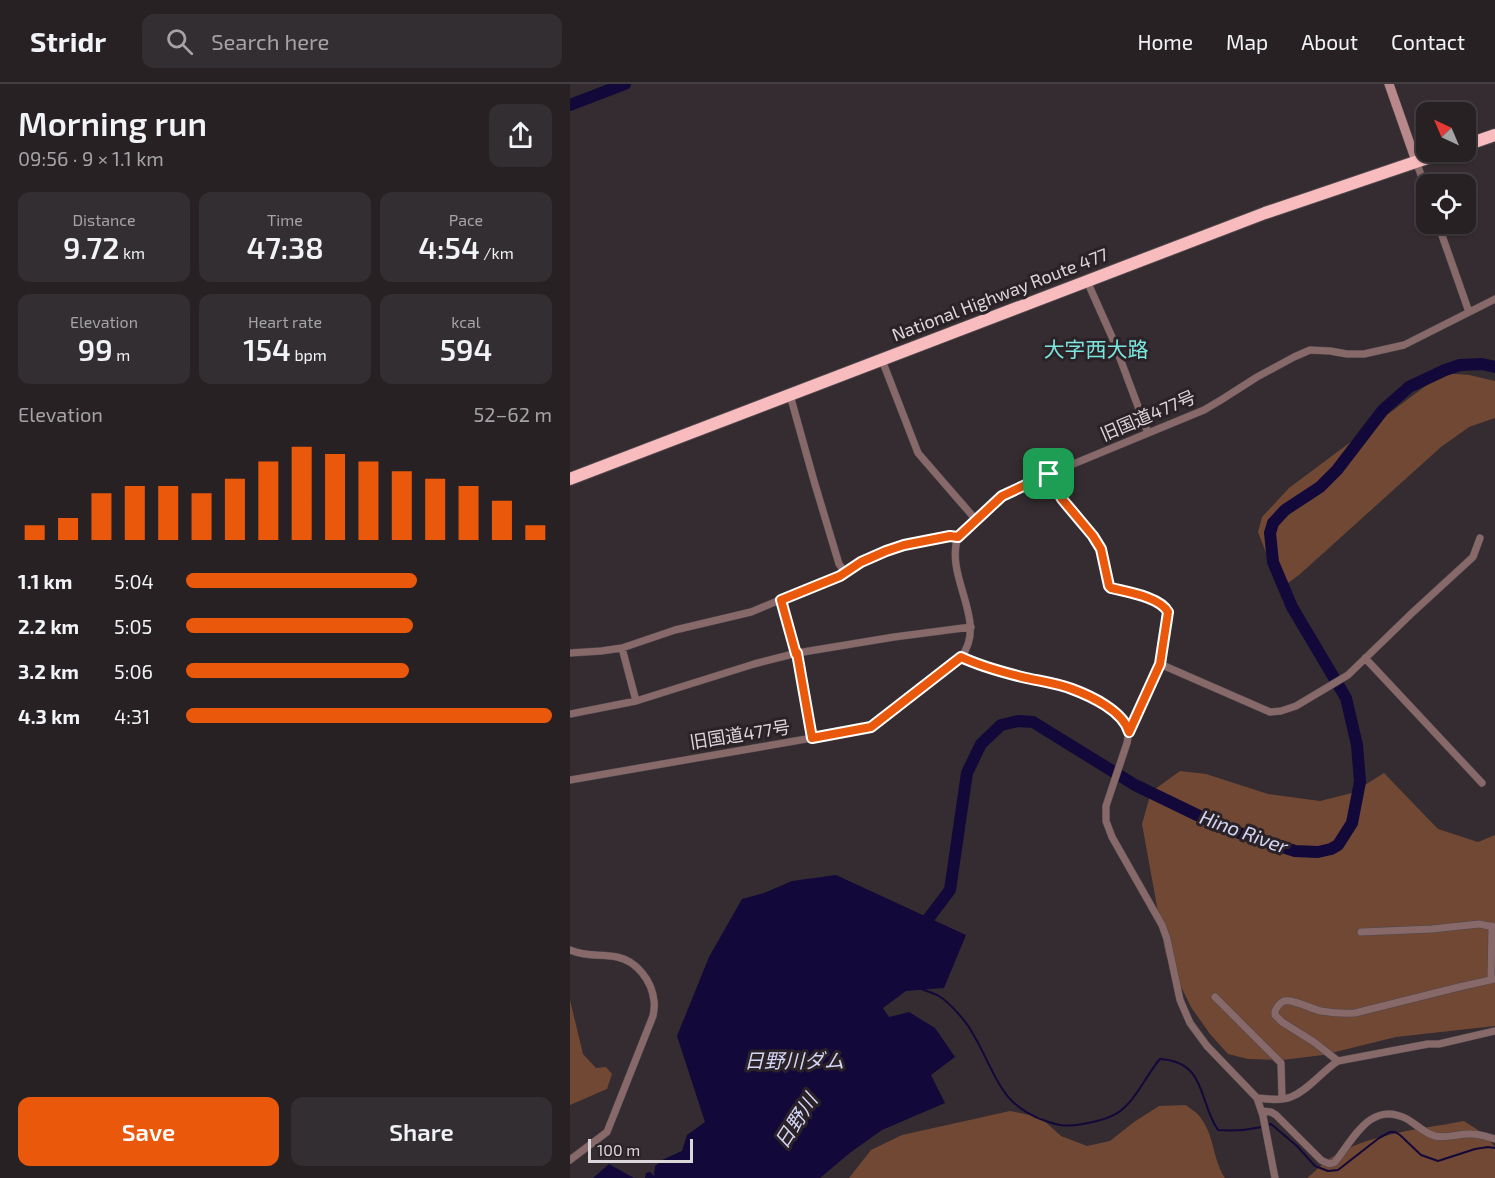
<!DOCTYPE html>
<html lang="en">
<head>
<meta charset="utf-8">
<style>
	body { margin:0; font-family:"Exo 2","Noto Sans JP",sans-serif; background:#332e31; color:#f1f3f6; height:100vh; display:flex; flex-direction:column; font-size:22px; white-space:nowrap }
	* { box-sizing:border-box; margin:0 }
	p { font-size:20px; color:#a4a3a6 }
	.icon { flex:none; width:33px; height:33px; fill:none; stroke:currentColor; stroke-width:2; stroke-linecap:round; stroke-linejoin:round }
	.map { position:relative; flex:1; overflow:hidden }
	.panel { display:flex; flex-direction:column; background:#272124; width:570px }
	.panel>* { flex:none }
	.needle { width:39px; rotate:316deg }
	.fabs { position:absolute; left:846px; top:18px; display:grid; gap:12px }
	.fabs a { display:grid; place-items:center; width:60px; height:60px; border-radius:12px; background:#272124; box-shadow:0 2px 4px #0004,0 0 0 2px #433e41; font-size:30px }
	.scale { position:absolute; left:18px; bottom:15px; width:105px; box-sizing:border-box; padding-left:6px; border:3px solid #dbd6d9; border-top:0; font-size:16px; line-height:21px; white-space:nowrap; color:#dbd6d9; -webkit-text-stroke:4px #2a2227; paint-order:stroke }
	.pin { position:absolute; display:grid; place-items:center; width:51px; height:51px; color:#fff; margin:-26px; border-radius:12px; box-shadow:0 3px 9px #0006 }
	.round { display:grid; place-items:center; flex:none; width:63px; height:63px; border-radius:12px; background:#332e31 }
	.summary { display:flex; align-items:center; justify-content:space-between; height:102px; padding:0 18px }
	h1 { font-size:33px; font-weight:600; line-height:45px }
	.metrics { display:grid; grid-template-columns:repeat(3,1fr); gap:9px; height:102px; padding:6px 18px }
	.metrics div { display:grid; align-content:center; border-radius:12px; background:#332e31; text-align:center }
	.metrics b { font-size:30px; font-weight:600 }
	.metrics small { font-size:16px; font-weight:400 }
	.metrics p { font-size:16px }
	.chart { height:168px; padding:12px 18px }
	.chart p { display:flex; justify-content:space-between }
	.chart svg { width:100%; height:108px; margin-top:6px; stroke:#ea580c; stroke-width:6 }
	.cta { display:flex; gap:12px; margin-top:auto; padding:12px 18px }
	.cta a { flex:1; height:69px; border-radius:12px; background:#ea580c; color:#fff; font-size:24px; font-weight:600; line-height:69px; text-align:center }
	.cta a+a { background:#332e31; color:#f1f3f6 }
	ul { padding:0 18px; list-style:none; font-size:20px }
	li { display:grid; grid-template-columns:96px 72px 1fr; align-items:center; height:45px }
	li i { height:15px; border-radius:8px; background:#ea580c }
	header { display:flex; align-items:center; gap:36px; box-sizing:border-box; height:84px; padding:0 30px; background:#272124; border-bottom:2px solid #433e41 }
	header strong { font-size:28px }
	nav { display:flex; gap:33px; margin-inline-start:auto; font-size:21px }
	.search { width:420px; height:54px; background:#332e31; display:flex; align-items:center; gap:15px; box-sizing:border-box; padding:0 21px; border-radius:12px; color:#a4a3a6; font-size:22px }
	main { display:flex; flex:1; min-height:0 }
	.map>svg:first-child { display:block }
</style>
</head>
<body>
<header>
<strong>Stridr</strong>
<div class="search"><svg class="icon" aria-label="search" viewBox="0 0 24 24"><circle cx="10" cy="10" r="6"/><path d="M15 15l6 6"/></svg>Search here</div>
<nav><a>Home</a><a>Map</a><a>About</a><a>Contact</a></nav>
</header>
<main>
<section class="panel">
<div class="summary"><div><h1>Morning run</h1><p>09:56 · 9 × 1.1 km</p></div><a class="round"><svg class="icon" aria-label="share" viewBox="0 0 24 24"><path d="M12 15V3M7 8l5-5 5 5M5 13v7h14v-7"/></svg></a></div>
<div class="metrics">
<div><p>Distance</p><b>9.72<small> km</small></b></div>
<div><p>Time</p><b>47:38</b></div>
<div><p>Pace</p><b>4:54<small> /km</small></b></div>
</div>
<div class="metrics">
<div><p>Elevation</p><b>99<small> m</small></b></div>
<div><p>Heart rate</p><b>154<small> bpm</small></b></div>
<div><p>kcal</p><b>594</b></div>
</div>
<div class="chart"><p><span>Elevation</span>52–62 m</p>
<svg viewBox="0 0 160 44" preserveAspectRatio="none"><path d="M5 44V38M15 44V35M25 44V25M35 44V22M45 44V22M55 44V25M65 44V19M75 44V12M85 44V6M95 44V9M105 44V12M115 44V16M125 44V19M135 44V22M145 44V28M155 44V38"/></svg>
</div>
<ul>
<li><b>1.1 km</b>5:04<i style="width:63%"></i></li>
<li><b>2.2 km</b>5:05<i style="width:62%"></i></li>
<li><b>3.2 km</b>5:06<i style="width:61%"></i></li>
<li><b>4.3 km</b>4:31<i style="width:100%"></i></li>
</ul>
<div class="cta"><a>Save</a><a>Share</a></div>
</section>
<div class="map">
<svg width="925" height="1094" viewBox="0 0 925 1094">
	<rect width="100%" height="100%" fill="#342c30"/>
	<path fill="#714834" d="M873,289L899,291L925,297V334L899,343L871,363L729,491L718,499L705,492L688,448L692,433L719,404Z
		M610,687L636,690L698,710L750,717L782,709L814,689L868,745L908,758L925,751V942L826,953L753,971L712,976L678,975L658,970L640,950L621,923L596,872L572,740L581,708Z
		M0,916L13,970L26,984L36,983L42,990L37,1005L0,1021Z
		M616,1021C620,1025 627,1028 630,1033C645,1052 642,1074 655,1094H279L301,1066L332,1051L440,1027L470,1033L491,1052L517,1062L540,1057L564,1038L589,1022Z
		M894,1037L914,1050L925,1063V1094H737C745,1088 751,1080 759,1075C799,1049 848,1046 894,1037Z"/>
	<path fill="#12093a" d="M266,791L396,851L374,904L336,907L313,924L319,933L339,928L365,944L385,973L361,991L375,1019L312,1046L281,1068L250,1094H75L76,1089L80,1088L84,1092L85,1082L94,1075L112,1067L117,1051L135,1038L107,952L139,873L172,815L194,809L222,797Z
		M39,1080L64,1094H23Z"/>
	<g fill="none" stroke-linecap="round" stroke-linejoin="round">
		<path stroke="#12093a" stroke-width="2" d="M352,905C358,908 364,909 369,912C380,919 397,938 403,950C425,986 428,1020 473,1036C489,1042 496,1043 513,1040C528,1037 544,1034 555,1023C570,1009 576,991 590,975C637,978 628,1017 648,1046C662,1047 678,1046 692,1043
			M698,1041L701,1040L727,1062L745,1082L758,1087L768,1086L809,1054L820,1048H825L830,1051L851,1071L868,1077L905,1065L918,1063L925,1064"/>
		<path stroke="#12093a" stroke-width="12" d="M0,21L55,0
			M349,847L380,806L397,689L411,660L431,641L448,637L463,638L565,701L654,744L725,767L748,768L761,765L768,761L782,739L790,698L787,661L776,614L722,523L703,478L700,449L703,439L715,426L750,403L767,386L813,326L839,303L875,286L890,281L912,280L925,283"/>
		<defs>
			<path id="street" d="M846,77L856,105
				M868,140L899,228
				M517,197L542,253L578,349
				M312,276L348,369L407,437
				M220,311L244,397L269,480L275,488
				M479,390L492,415L523,452L531,465L539,502L541,504C557,508 590,513 598,528L590,580L559,648L557,659L536,722V737L542,753L592,841L597,855L610,916L620,939L637,962L687,1014L693,1032L705,1094
				M211,516L226,570
				M52,564L66,617
				M0,569L31,567L52,564L105,546L181,528L270,491L291,478L316,467L334,461L380,452L388,453
				M227,569L242,654
				M391,573C410,582 432,588 452,593C469,597 486,599 502,605C521,612 553,628 559,648
				M795,574L912,699
				M590,580L700,628L711,627L726,622L778,591L842,529L903,473L910,454
				M0,630L66,617L184,580L227,569L324,553L401,543
				M0,696L242,654L301,643L391,573C419,538 374,493 388,453L432,412L479,390L634,326L651,316L687,293L724,273L740,266L760,267L777,270H794L834,261L925,215
				M791,848L862,845L909,840L925,843
				M0,866C15,873 31,870 47,873C67,877 82,897 84,917C85,922 84,927 83,932L37,1048L0,1076
				M921,896L922,842
				M645,913L711,979L712,1014
				M768,977L744,958L712,938L705,931V927C707,923 709,919 714,917C724,915 741,925 751,927C763,929 773,930 785,929L889,903L925,895
				M687,1014C697,1015 710,1017 721,1013C739,1006 751,988 768,977L858,960H869L925,947
				M692,1027L701,1028L706,1031L751,1076C756,1079 760,1081 765,1078C784,1054 801,1016 837,1035C846,1040 854,1049 865,1052C877,1055 890,1049 902,1050C910,1050 918,1053 925,1055"/>
			<path id="secondary" d="M819,0L846,77"/>
			<path id="highway" d="M896,61L925,51
				M0,395L695,129L875,68"/>
		</defs>
		<use href="#street" stroke="#4f474b" stroke-width="8"/>
		<use href="#secondary" stroke="#4f474b" stroke-width="10"/>
		<use href="#highway" stroke="#4f474b" stroke-width="14"/>
		<use href="#street" stroke="#87696a" stroke-width="7"/>
		<use href="#secondary" stroke="#b9888a" stroke-width="9"/>
		<use href="#highway" stroke="#f8bcbe" stroke-width="12"/>
	</g>
	<g fill="none" stroke-linecap="round" stroke-linejoin="round">
		<defs>
			<path id="route" d="M479,390L492,415L523,452L531,465L539,502L541,504C557,508 590,513 598,528L590,580L559,648C553,627 521,612 502,605C486,599 469,597 452,593C432,588 410,582 391,573L301,643L242,654L227,569L226,570L211,516L270,492L291,478L316,467L334,461L380,452L388,453L432,412Z"/>
		</defs>
		<use href="#route" stroke="#fff" stroke-width="12"/>
		<use href="#route" stroke="#ea580c" stroke-width="8"/>
	</g>
	<g text-anchor="middle" stroke-width="6" stroke-linejoin="round" paint-order="stroke">
		<g font-size="18" fill="#dbd6d9" stroke="#2a2227">
			<text transform="translate(430 211) rotate(-21)" y="6">National Highway Route 477</text>
			<text transform="translate(578 332) rotate(-23)" y="6">旧国道477号</text>
			<text transform="translate(170 651) rotate(-9)" y="6">旧国道477号</text>
		</g>
		<g font-size="20" font-style="italic" fill="#d4d6f8" stroke="#2a2227">
			<text transform="translate(674 748) rotate(20)" y="7">Hino River</text>
			<text x="224" y="984">日野川ダム</text>
			<text transform="translate(226 1037) rotate(-57)" y="7">日野川</text>
		</g>
		<g font-size="21" fill="#7be5de" stroke="#2a2227">
			<text x="526" y="273">大字西大路</text>
		</g>
	</g>
</svg>
<div class="fabs">
<a><svg class="needle" viewBox="-14 -14 28 28"><path d="M0-13l5 13h-10z" fill="#e53935"/><path d="M0 13l5-13h-10z" fill="#a4a3a6"/></svg></a>
<a><svg class="icon" aria-label="locate" viewBox="0 0 24 24"><circle cx="12" cy="12" r="6"/><path d="M12 2v4M12 18v4M2 12h4M18 12h4"/></svg></a>
</div>
<div class="scale">100 m</div>
<div class="pin" style="left:479px;top:390px;background:#1e9e55"><svg class="icon" aria-label="arrive" viewBox="0 0 24 24"><path d="M6 21V4h12l-3 4 3 4H6"/></svg></div>
</div>
</main>
</body>
</html>
